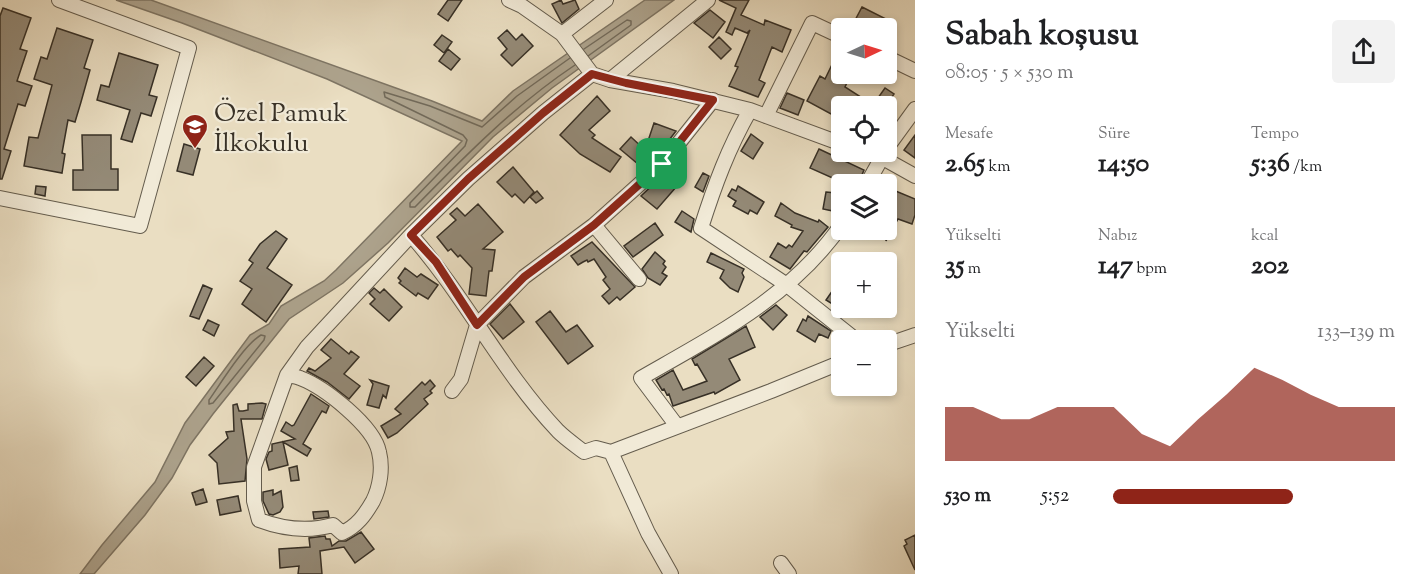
<!DOCTYPE html>
<html lang="tr">
<head>
<meta charset="utf-8">
<style>
	body { margin:0; font-family:"Sorts Mill Goudy",serif; background:#f2f2f2; color:#202124; height:100vh; display:flex; flex-direction:column; font-size:22px; white-space:nowrap }
	* { box-sizing:border-box; margin:0 }
	p { font-size:20px; color:#757577 }
	.icon { flex:none; width:33px; height:33px; fill:none; stroke:currentColor; stroke-width:2; stroke-linecap:round; stroke-linejoin:round }
	.map { position:relative; flex:1; overflow:hidden }
	.details { display:flex; flex-direction:column; background:#fff; width:510px }
	.details>* { flex:none }
	.needle { width:39px; rotate:86deg }
	.controls { position:absolute; left:831px; top:18px; display:grid; gap:12px }
	.controls a { display:grid; place-items:center; width:66px; height:66px; border-radius:6px; background:#fff; box-shadow:0 3px 9px #0003; font-size:30px }
	.pin { position:absolute; display:grid; place-items:center; width:51px; height:51px; color:#fff; margin:-26px; border-radius:12px; box-shadow:0 3px 9px #0006 }
	.round { display:grid; place-items:center; flex:none; width:63px; height:63px; border-radius:6px; background:#f2f2f2 }
	.headline { display:flex; align-items:center; justify-content:space-between; height:102px; padding:0 30px }
	h1 { font-size:33px; font-weight:700; line-height:45px }
	.metrics { display:grid; grid-template-columns:repeat(3,1fr); gap:9px; height:102px; padding:6px 30px }
	.metrics div { display:grid; align-content:center }
	.metrics b { font-size:26px; font-weight:700 }
	.metrics small { font-size:16px; font-weight:400 }
	.metrics p { font-size:16px }
	.chart { height:168px; padding:12px 30px }
	.chart p { display:flex; justify-content:space-between }
	.chart svg { width:100%; height:108px; margin-top:6px; fill:#8f2418; opacity:.7 }
	ul { padding:0 30px; list-style:none; font-size:20px }
	li { display:grid; grid-template-columns:96px 72px 1fr; align-items:center; height:45px }
	li i { height:15px; border-radius:8px; background:#8f2418 }
	main { display:flex; flex:1; min-height:0 }
	.map>svg:first-child { display:block }
</style>
</head>
<body>
<main>
<div class="map">
<svg width="915" height="574" viewBox="0 0 915 574">
	<rect width="100%" height="100%" fill="#eadec2"/>
	<filter id="stains"><feTurbulence type="fractalNoise" baseFrequency=".00333" numOctaves="4"/><feColorMatrix values="0 0 0 0 .2 0 0 0 0 .09 0 0 0 0 .02 0 0 0 .5 -.17"/></filter>
	<radialGradient id="worn" r=".72"><stop offset=".6" stop-color="#630" stop-opacity="0"/><stop offset="1" stop-color="#630" stop-opacity=".3"/></radialGradient>
	<path fill="#ada38d" stroke="#7e7564" stroke-width="1.5" d="M116,0H151L432,101L482,121L513,91L645,0H674L552,88L493,137L388,243L343,283L289,319L213,414L190,445L172,478L145,515L94,574H80L102,545L155,482L185,423L250,335L269,324L281,306L324,281L336,270L462,141L327,79L182,23Z"/>
	<g fill="none" stroke-linecap="round" stroke-linejoin="round">
		<path stroke="#726a5a" stroke-width="1.5" d="M584,49L627,20L631,21V25L588,56
			M570,58L517,96L482,127L430,106L384,92L385,97L463,135L467,140L465,146L410,203V207H415C465,156 515,105 575,65
			M261,335L265,336L264,340L213,403L209,404V400C221,383 244,345 261,335Z"/>
	</g>
	<path fill="#948a77" stroke="#373026" stroke-width="1.5" d="M448,0H462L448,21L438,14Z
		M561,0L563,4L575,0L579,9L562,23L552,4Z
		M719,0H749L741,15L764,25L765,20L791,30L782,52L772,47L759,80L765,83L758,97L729,86L738,67L735,66L750,30L747,33L735,28L732,35L726,32L736,8Z
		M862,7L888,20L884,28H851Z
		M3,8L31,18L20,49L27,51L17,81L32,86L25,106L18,104L4,149L11,151L2,179H0V16Z
		M710,10L725,22L713,38L694,23Z
		M57,28L93,40L84,68L90,70L81,102L75,122L68,120L62,153L65,154L62,173L24,166L29,137L38,138L52,85L34,79L41,57L47,59Z
		M507,30L516,40L522,34L533,46L512,66L501,55L507,49L498,38Z
		M442,35L452,42L444,53L434,45Z
		M719,37L731,49L721,59L709,47Z
		M841,46L842,74H851L845,87L873,105L885,88L894,94L886,106H842V127L832,121L835,116L807,101L820,76L825,79Z
		M448,49L460,59L451,70L439,61Z
		M119,53L158,65L149,95L157,97L151,116L141,113L132,142L121,139L130,110L97,100L101,85L109,87Z
		M787,93L804,100L798,115L780,108Z
		M597,96L610,111L589,130L595,135L592,138L621,157L610,172L580,154L560,135Z
		M886,113L895,121L886,133Z
		M654,123L676,131L663,148L659,147L638,171L640,164H638L620,149L631,137L645,150Z
		M751,134L763,143L753,159L741,151Z
		M82,135H111V169H118V190H73V170H83Z
		M915,135V158L904,150Z
		M184,144L200,149L193,175L177,171Z
		M819,149L864,170L858,184H846L810,168Z
		M513,167L534,192L524,203L515,194L512,197L497,182Z
		M669,169L684,178L657,209L641,196L658,180L661,182Z
		M703,173L709,176L703,192L695,187Z
		M36,186L46,187L45,196L35,194Z
		M738,186L764,202L757,214L750,210L748,214L733,206L736,201L728,196L732,189L736,191Z
		M886,187L915,199V215L912,224L898,219L886,241Z
		M537,191L543,198L536,203L530,197Z
		M826,192L836,193L833,211L823,209Z
		M781,203L795,213L818,222L819,220L828,227L807,252L804,251L790,269L770,257L778,243L786,248L789,245L792,247L803,231L791,227L792,225L775,216Z
		M478,204L503,232L483,249L495,250L492,271H489L486,296L469,294L472,268L460,255L458,257L451,249L448,251L437,237L456,220L450,214L457,208L465,216Z
		M682,211L694,219L691,232L675,222Z
		M655,223L663,235L633,257L624,246Z
		M276,231L287,239L267,268L292,285L266,322L242,304L252,289L240,281L253,263L249,260L260,244Z
		M592,242L635,287L620,300L617,297L609,304L602,296L610,289L603,280L606,277L594,259L588,262L587,260L583,262L578,265L571,256Z
		M655,252L665,261L663,264L666,267L662,273L667,276L660,285L648,278L642,269Z
		M711,253L744,269L742,273L744,277L738,292L730,288L720,278L724,270L707,262Z
		M405,268L417,277L421,274L438,285L428,299L418,293L416,296L399,283L401,281L398,278Z
		M842,277V310L826,300Z
		M203,285L212,289L199,319L190,316Z
		M374,288L380,293L384,289L402,307L389,321L370,304L375,299L369,293Z
		M510,304L524,322L503,339L490,324Z
		M776,305L787,315L773,330L760,317Z
		M550,311L566,332L577,325L593,346L568,364L536,322Z
		M808,316L831,331L828,338L819,334L815,342L797,331L803,319L806,321Z
		M208,320L219,325L214,336L203,330Z
		M746,326L755,347L729,359L740,380L715,394L714,392L673,406L669,394L667,395L664,389L662,390L656,380L673,370L683,390L707,381L697,364L695,365L692,359Z
		M331,339L349,354L351,351L359,357L344,374L360,386L349,399L327,382L307,371L309,368L315,371L331,358L321,350Z
		M204,357L214,366L196,386L186,377Z
		M370,380L389,386L386,398L383,395L379,408L367,405L373,384Z
		M430,380L435,386L430,391L432,393L424,399L428,404L397,433L388,438L381,426L401,414L395,409L422,382L425,385Z
		M311,394L329,406L326,413L322,411L303,444L311,449L307,456L283,442L288,465L269,470L266,459L269,452L272,451V444L295,439L281,431L286,422L292,426L294,425Z
		M262,403L266,404L262,419H241L247,459L245,481L219,484L217,463L209,455L228,438L226,432L234,431L233,405L237,404L239,411H243L248,410V404Z
		M297,466L299,480L291,481L289,468Z
		M203,489L207,502L196,505L192,493Z
		M273,490V495L281,491L283,507L280,512L273,515L269,514L263,501V492Z
		M238,496L241,511L220,515L217,500Z
		M328,511L329,517L314,519L313,512Z
		M361,532L374,549L355,563L344,547L320,551L322,574H298L299,566L280,568L279,549L310,547L309,538L325,536L326,539H330L332,546L339,541H346Z
		M915,535V570L904,546L907,544L905,540Z"/>
	<g fill="none" stroke-linecap="round" stroke-linejoin="round">
		<defs>
			<path id="minor" d="M509,0L522,6L562,34L592,74L610,80L673,91L750,110L842,144
				M562,34L606,0
				M886,57L915,71
				M610,80L708,0
				M750,110C728,149 715,184 701,228L787,285L856,340
				M766,116L812,23L842,37
				M886,149L915,109
				M864,152L881,157L915,176
				M867,184L885,152
				M0,198L140,226L189,48L59,0
				M594,225L639,279
				M411,235C465,296 502,372 558,431C566,439 575,445 584,452L596,448L611,452L771,391L842,362
				M886,345L915,335
				M287,375C291,376 296,376 300,378C324,387 374,426 379,452C383,468 380,487 373,501C365,515 357,526 342,533L333,525C308,532 283,529 259,520L254,501V467L287,375L307,347L411,235L468,179L543,113L592,74
				M452,391L461,379L477,325L524,277L594,225L662,164L713,100
				M677,426L641,378C714,336 793,296 842,224
				M611,452L648,533L671,574
				M781,563L789,574"/>
		</defs>
		<use href="#minor" stroke="#645c4d" stroke-width="16"/>
		<use href="#minor" stroke="#f1ead7" stroke-width="14"/>
	</g>
	<g fill="none" stroke-linecap="round" stroke-linejoin="round">
		<defs>
			<path id="route" d="M592,74L626,83L713,100L662,164L594,225L524,277L477,325L436,262L411,235L468,179L543,113Z"/>
		</defs>
		<use href="#route" stroke="#fff" stroke-width="12"/>
		<use href="#route" stroke="#8f2418" stroke-width="8"/>
	</g>
	<defs>
		<symbol id="school-pin" viewBox="-11 -11 22 30"><path d="M0 17L-7.5 6A9.5 9.5 0 1 1 7.5 6Z" fill="#8f2418" stroke="#f1ead7"/><path d="M0-5L7-2L0 1L-7-2ZM-4 1L0 2.5L4 1V4Q0 6-4 4Z" fill="#fff"/></symbol>
	</defs>
	<g fill-rule="evenodd">
		<use href="#school-pin" x="180" y="112" width="30" height="40"/>
	</g>
	<g text-anchor="middle" stroke-width="4.5" stroke-linejoin="round" paint-order="stroke">
		<g font-size="26" fill="#373026" stroke="#f1ead7" text-anchor="start">
			<text x="214" y="121">Özel Pamuk<tspan x="214" dy="30">İlkokulu</tspan></text>
		</g>
	</g>
	<rect width="100%" height="100%" filter="url(#stains)"/>
	<rect width="100%" height="100%" fill="url(#worn)"/>
</svg>
<div class="controls">
<a><svg class="needle" viewBox="-14 -14 28 28"><path d="M0-13l5 13h-10z" fill="#e53935"/><path d="M0 13l5-13h-10z" fill="#757577"/></svg></a>
<a><svg class="icon" aria-label="locate" viewBox="0 0 24 24"><circle cx="12" cy="12" r="6"/><path d="M12 2v4M12 18v4M2 12h4M18 12h4"/></svg></a>
<a><svg class="icon" aria-label="layers" viewBox="0 0 24 24"><path d="M12 4l9 5-9 5-9-5zM3 14l9 5 9-5"/></svg></a>
<a>+</a>
<a>−</a>
</div>
<div class="pin" style="left:662px;top:164px;background:#1e9e55"><svg class="icon" aria-label="arrive" viewBox="0 0 24 24"><path d="M6 21V4h12l-3 4 3 4H6"/></svg></div>
</div>
<section class="details">
<div class="headline"><div><h1>Sabah koşusu</h1><p>08:05 · 5 × 530 m</p></div><a class="round"><svg class="icon" aria-label="share" viewBox="0 0 24 24"><path d="M12 15V3M7 8l5-5 5 5M5 13v7h14v-7"/></svg></a></div>
<div class="metrics">
<div><p>Mesafe</p><b>2.65<small> km</small></b></div>
<div><p>Süre</p><b>14:50</b></div>
<div><p>Tempo</p><b>5:36<small> /km</small></b></div>
</div>
<div class="metrics">
<div><p>Yükselti</p><b>35<small> m</small></b></div>
<div><p>Nabız</p><b>147<small> bpm</small></b></div>
<div><p>kcal</p><b>202</b></div>
</div>
<div class="chart"><p><span>Yükselti</span>133–139 m</p>
<svg viewBox="0 0 160 44" preserveAspectRatio="none"><path d="M0 44V22L10 22L20 27L30 27L40 22L50 22L60 22L70 33L80 38L90 27L100 17L110 6L120 11L130 17L140 22L150 22L160 22V44z"/></svg>
</div>
<ul>
<li><b>530 m</b>5:52<i style="width:64%"></i></li>
</ul>
</section>
</main>
</body>
</html>
